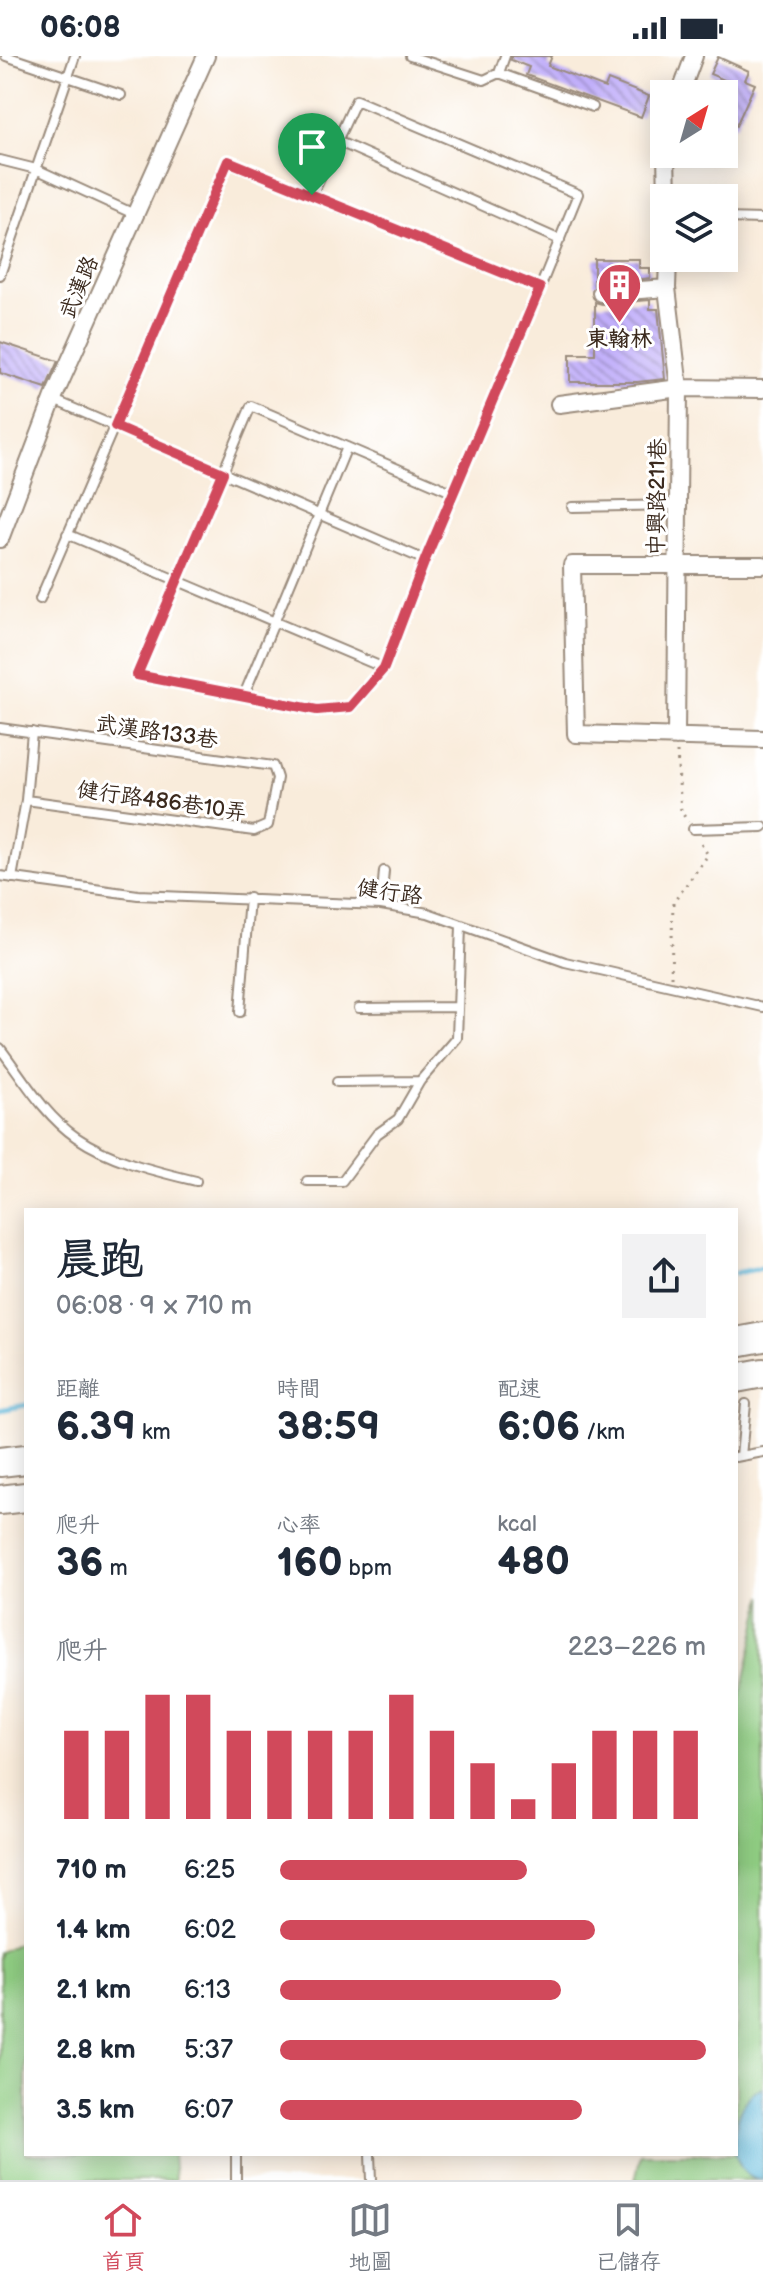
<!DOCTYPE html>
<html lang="zh-TW">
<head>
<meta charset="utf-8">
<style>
	body { margin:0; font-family:"Balsamiq Sans","LXGW WenKai TC",sans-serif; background:#f2f2f3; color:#1f2937; height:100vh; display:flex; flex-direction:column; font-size:30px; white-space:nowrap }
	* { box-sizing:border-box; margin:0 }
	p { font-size:26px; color:#747a83 }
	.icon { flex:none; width:44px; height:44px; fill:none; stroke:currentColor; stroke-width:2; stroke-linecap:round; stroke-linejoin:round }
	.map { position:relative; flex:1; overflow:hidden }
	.details { position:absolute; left:24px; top:1152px; width:714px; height:948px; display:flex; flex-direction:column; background:#fff; border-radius:0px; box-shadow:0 4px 20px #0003 }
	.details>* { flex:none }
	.needle { width:52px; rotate:37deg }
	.fabs { position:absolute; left:650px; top:24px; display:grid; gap:16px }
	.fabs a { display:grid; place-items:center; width:88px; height:88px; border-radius:0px; background:#fff; box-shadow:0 4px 20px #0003; font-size:40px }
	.pin { position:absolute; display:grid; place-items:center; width:68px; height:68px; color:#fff; margin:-82px -34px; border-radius:50% 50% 50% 0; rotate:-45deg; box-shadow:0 0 8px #0007 }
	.pin .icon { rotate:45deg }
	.round { display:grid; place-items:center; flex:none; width:84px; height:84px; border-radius:0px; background:#f2f2f3 }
	.summary { display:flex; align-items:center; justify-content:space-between; height:136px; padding:0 32px }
	h1 { font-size:44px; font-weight:600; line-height:60px }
	.metrics { display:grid; grid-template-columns:repeat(3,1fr); gap:12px; height:136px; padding:8px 32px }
	.metrics div { display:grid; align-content:center }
	.metrics b { font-size:40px; font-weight:600 }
	.metrics small { font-size:22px; font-weight:400 }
	.metrics p { font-size:22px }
	.chart { height:224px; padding:16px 32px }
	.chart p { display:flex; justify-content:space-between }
	.chart svg { width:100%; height:144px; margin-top:8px; stroke:#d1495b; stroke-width:6 }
	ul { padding:0 32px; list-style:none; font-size:26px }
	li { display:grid; grid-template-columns:128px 96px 1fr; align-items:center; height:60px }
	li i { height:20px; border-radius:10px; background:#d1495b }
	.status { display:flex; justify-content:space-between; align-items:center; height:56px; padding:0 40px; background:#fff; direction:ltr }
	.status svg { height:22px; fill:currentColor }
	.dock { display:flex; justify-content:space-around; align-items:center; height:112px; border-top:2px solid #e0e1e3; background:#fff; font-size:22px; color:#747a83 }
	.dock a { display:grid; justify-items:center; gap:4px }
	.dock .on { color:#d1495b }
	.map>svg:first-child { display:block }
</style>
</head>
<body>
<div class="status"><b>06:08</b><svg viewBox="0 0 49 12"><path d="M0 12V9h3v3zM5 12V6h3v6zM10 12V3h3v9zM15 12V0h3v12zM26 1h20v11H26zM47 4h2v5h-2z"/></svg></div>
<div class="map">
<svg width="763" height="2124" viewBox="0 0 763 2124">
	<defs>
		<pattern id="building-back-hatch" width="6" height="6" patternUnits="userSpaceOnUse" patternTransform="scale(2)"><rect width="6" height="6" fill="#c1affa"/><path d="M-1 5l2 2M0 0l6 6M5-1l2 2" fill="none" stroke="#9e8fca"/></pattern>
	</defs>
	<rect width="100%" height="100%" fill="#fff"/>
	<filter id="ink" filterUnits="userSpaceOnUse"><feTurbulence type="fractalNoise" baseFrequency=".0125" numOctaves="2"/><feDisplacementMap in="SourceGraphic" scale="16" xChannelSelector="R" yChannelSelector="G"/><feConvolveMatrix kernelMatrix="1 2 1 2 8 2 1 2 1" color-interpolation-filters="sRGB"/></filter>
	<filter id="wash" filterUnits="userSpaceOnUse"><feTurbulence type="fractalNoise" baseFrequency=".006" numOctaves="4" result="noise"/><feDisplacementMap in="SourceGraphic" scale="32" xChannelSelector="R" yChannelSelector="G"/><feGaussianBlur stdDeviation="1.8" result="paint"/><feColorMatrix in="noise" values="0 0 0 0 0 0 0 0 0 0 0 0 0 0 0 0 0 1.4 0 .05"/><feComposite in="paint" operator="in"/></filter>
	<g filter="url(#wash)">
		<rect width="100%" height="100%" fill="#f9ecdb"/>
		<path fill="#8fcc82" stroke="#657b50" stroke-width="2" d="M763,1540V2124H635L641,2098H736V1663Z
			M26,1883V2098H173L175,2124H0V1896Z"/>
		<path fill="#5cb8da" stroke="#4c717c" stroke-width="2" d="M763,2032V2124C721,2124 730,2040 763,2032Z"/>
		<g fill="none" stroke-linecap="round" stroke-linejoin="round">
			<path stroke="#5cb8da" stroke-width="5" d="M736,1217L761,1212
				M0,1354L26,1349"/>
		</g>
		<g id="blocks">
			<path fill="url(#building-back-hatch)" d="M512,0H552L548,10L605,32L608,24L649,40L641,61L526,19L529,11L511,4Z
				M718,1L749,15L745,24L755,28L736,70L724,65V52L734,28L710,18Z
				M594,203H639V212H650V222L594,229Z
				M650,244V253H658L665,323L637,326H570V298H595V246L602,248Z
				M0,286L58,305L46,332L0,317Z"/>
		</g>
	</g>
	<g filter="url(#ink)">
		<use href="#blocks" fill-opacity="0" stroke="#9a8b7c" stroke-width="2"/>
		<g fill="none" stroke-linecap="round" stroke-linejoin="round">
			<defs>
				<path id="service" d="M6,0L121,39
					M410,0L484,24L499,17L593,51
					M499,17L505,0
					M337,85L560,184
					M0,104L36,113L134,158
					M312,139L356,44L578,138L540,232
					M724,162L763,163
					M0,219L75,0
					M54,344L425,504L384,612L67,478
					M572,451L678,449
					M40,543L228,105L540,232L425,504
					M384,612L350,651L317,654L137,619L251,350L454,437
					M244,639L347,391
					M0,672L273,710L277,722L268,769L254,775L26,744
					M693,773L763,771
					M0,820L138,839L381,849L428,857L565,906L763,951
					M12,822L26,744L32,676
					M381,849L384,815
					M359,952L458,951
					M240,956L249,842
					M0,992C23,1022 44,1059 76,1081C111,1105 155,1115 196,1125
					M337,1026L420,1025
					M307,1125H342L377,1078L398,1063L420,1025L457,982L461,870
					M741,1400L763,1396
					M736,1401L741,1400L746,1348
					M236,2098V2124
					M370,2098L371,2124"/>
				<path id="minor" d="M680,38L694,0
					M666,98L667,142
					M668,202L667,232L679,332L676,681
					M601,237L667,232
					M559,348L679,332L763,333
					M0,483L55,338L206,0
					M763,509H572L576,678L763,683"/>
				<path id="motorway" d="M736,1286L763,1281
					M736,1322L763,1317
					M0,1406L26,1403
					M0,1444L26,1441"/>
			</defs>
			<use href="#service" stroke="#9a8b7c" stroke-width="12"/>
			<use href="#minor" stroke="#9a8b7c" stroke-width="20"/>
			<use href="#motorway" stroke="#9a8b7c" stroke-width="32"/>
			<path stroke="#9a8b7c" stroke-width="3" stroke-dasharray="2 6" stroke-linecap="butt" d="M677,696L681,755L688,766
				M671,921L673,847L708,799L700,786"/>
			<use href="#service" stroke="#fff" stroke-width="8"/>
			<use href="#minor" stroke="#fff" stroke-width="16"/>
			<use href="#motorway" stroke="#fff" stroke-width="28"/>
		</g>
	</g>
	<g fill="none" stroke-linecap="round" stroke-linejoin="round" filter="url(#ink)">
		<defs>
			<path id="route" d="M228,105L540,232L425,504L384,612L350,651L317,654L137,619L223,417L115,370Z"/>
		</defs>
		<use href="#route" stroke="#fff" stroke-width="16"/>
		<use href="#route" stroke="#d1495b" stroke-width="10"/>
	</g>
	<defs>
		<symbol id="building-pin" viewBox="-11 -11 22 30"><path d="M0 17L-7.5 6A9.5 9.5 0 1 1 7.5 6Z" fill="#d1495b" stroke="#fff"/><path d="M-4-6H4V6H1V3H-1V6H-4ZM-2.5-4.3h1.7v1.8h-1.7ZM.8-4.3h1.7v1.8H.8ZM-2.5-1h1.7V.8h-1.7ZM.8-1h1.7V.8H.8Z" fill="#fff"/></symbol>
	</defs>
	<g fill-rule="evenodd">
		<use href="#building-pin" x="594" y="204" width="51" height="69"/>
	</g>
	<g text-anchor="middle" stroke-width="6" stroke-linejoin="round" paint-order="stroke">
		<g font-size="22" fill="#3b2a1e" stroke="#fff">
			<text transform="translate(78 231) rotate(-67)" y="8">武漢路</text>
			<text transform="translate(656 441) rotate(-89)" y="8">中興路211巷</text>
			<text transform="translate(157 675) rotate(8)" y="8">武漢路133巷</text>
			<text transform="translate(162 744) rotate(8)" y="8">健行路486巷10弄</text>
			<text transform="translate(390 835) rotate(8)" y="8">健行路</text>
		</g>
		<g font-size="22" font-weight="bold" fill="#3b2a1e" stroke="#fff">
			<text x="619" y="290">東翰林</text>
		</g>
	</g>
</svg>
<div class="fabs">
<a><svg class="needle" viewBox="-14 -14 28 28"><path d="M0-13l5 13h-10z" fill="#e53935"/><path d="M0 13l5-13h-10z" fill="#747a83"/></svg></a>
<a><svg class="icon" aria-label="layers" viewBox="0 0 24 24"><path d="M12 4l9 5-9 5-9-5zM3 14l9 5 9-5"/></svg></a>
</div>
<div class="pin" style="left:312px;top:139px;background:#1e9e55"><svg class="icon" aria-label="arrive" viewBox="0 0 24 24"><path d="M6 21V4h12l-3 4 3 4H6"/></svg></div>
<section class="details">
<div class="summary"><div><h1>晨跑</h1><p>06:08 · 9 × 710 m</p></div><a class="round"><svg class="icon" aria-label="share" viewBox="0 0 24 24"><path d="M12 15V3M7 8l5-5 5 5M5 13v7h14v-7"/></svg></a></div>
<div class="metrics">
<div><p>距離</p><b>6.39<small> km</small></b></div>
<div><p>時間</p><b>38:59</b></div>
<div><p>配速</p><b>6:06<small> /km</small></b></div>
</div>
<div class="metrics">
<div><p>爬升</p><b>36<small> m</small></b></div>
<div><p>心率</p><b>160<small> bpm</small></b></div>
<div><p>kcal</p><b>480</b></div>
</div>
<div class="chart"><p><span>爬升</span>223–226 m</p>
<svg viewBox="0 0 160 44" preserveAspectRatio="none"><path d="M5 44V17M15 44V17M25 44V6M35 44V6M45 44V17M55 44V17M65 44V17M75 44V17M85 44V6M95 44V17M105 44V27M115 44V38M125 44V27M135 44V17M145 44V17M155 44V17"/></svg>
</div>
<ul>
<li><b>710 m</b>6:25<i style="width:58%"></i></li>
<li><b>1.4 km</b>6:02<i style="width:74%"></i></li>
<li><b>2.1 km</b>6:13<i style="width:66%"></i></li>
<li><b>2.8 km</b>5:37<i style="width:100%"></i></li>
<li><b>3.5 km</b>6:07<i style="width:71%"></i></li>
</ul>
</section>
</div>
<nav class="dock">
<a class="on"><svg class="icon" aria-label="home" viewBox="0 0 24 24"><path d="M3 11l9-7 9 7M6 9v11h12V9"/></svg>首頁</a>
<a><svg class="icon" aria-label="map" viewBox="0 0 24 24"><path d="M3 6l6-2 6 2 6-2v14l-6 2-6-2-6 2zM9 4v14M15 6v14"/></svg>地圖</a>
<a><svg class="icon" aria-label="saved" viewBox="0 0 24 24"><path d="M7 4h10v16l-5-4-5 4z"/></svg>已儲存</a>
</nav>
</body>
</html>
